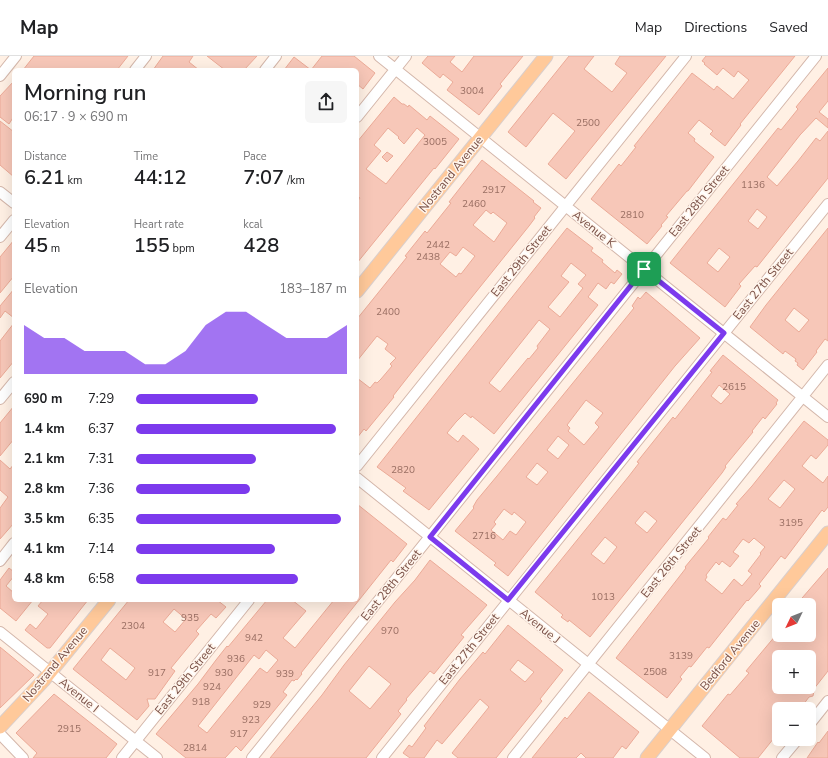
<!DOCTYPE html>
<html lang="en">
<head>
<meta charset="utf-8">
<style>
	body { margin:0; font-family:"Nunito Sans",sans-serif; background:#f6f6f6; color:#202124; height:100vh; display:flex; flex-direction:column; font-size:15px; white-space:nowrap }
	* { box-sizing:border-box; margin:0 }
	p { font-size:13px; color:#757577 }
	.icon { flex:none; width:22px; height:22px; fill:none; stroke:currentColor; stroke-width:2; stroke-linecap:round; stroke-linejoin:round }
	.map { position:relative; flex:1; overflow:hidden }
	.side { position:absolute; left:12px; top:12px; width:347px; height:534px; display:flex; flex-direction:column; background:#fff; border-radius:6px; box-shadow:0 4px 16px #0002 }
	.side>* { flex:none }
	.needle { width:26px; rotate:227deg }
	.controls { position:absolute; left:772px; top:542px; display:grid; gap:8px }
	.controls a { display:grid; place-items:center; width:44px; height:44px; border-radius:6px; background:#fff; box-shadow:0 4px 16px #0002; font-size:20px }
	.pin { position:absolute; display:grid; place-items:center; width:34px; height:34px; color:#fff; margin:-17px; border-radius:8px; box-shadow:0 2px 6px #0006 }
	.round { display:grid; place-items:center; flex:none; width:42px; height:42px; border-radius:6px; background:#f6f6f6 }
	.headline { display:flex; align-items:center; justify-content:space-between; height:68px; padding:0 12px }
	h1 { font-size:22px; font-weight:600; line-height:30px }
	.metrics { display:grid; grid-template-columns:repeat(3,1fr); gap:6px; height:68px; padding:4px 12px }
	.metrics div { display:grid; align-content:center }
	.metrics b { font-size:20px; font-weight:600 }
	.metrics small { font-size:11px; font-weight:400 }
	.metrics p { font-size:11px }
	.chart { height:112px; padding:8px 12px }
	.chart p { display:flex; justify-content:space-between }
	.chart svg { width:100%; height:72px; margin-top:4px; fill:#7c3aed; opacity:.7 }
	ul { padding:0 12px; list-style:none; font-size:13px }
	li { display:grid; grid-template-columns:64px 48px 1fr; align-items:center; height:30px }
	li i { height:10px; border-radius:5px; background:#7c3aed }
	header { display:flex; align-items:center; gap:24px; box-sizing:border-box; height:56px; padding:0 20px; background:#fff; border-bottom:1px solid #e0e0e0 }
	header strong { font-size:19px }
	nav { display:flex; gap:22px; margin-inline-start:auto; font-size:14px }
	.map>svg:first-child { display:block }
</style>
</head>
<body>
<header>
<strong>Map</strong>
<nav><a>Map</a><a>Directions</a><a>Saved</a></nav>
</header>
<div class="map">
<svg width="828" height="702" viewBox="0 0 828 702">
	<rect width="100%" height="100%" fill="#fff0e4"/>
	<path fill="#f7c7b8" stroke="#ebaa97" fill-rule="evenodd" d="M34,0H128L117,14H23Z
		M163,0H193L189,6L199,14H153Z
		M207,0H257L244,14H225Z
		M322,0H354L375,17L363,33L357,28V14H284L294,1L311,14Z
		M428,0H455L450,6L462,16L474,0H523L500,28L502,30L479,59L447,34L453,26L443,18L440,22L422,7Z
		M569,0H594L584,13L612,36L627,17L615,8L620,0H666L566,123L548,108L575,75L553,57L526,91L508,76Z
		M706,0H795L740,68L741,69L725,90L710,78L713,75L699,64L688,77L695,83L694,85L714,101L688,135H687L666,160L668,161L661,169L662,170L647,188L591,143L619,108L621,110L636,91L634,90L692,17L714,34L717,30L733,43L749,24L738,15L734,21L723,12L717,19L704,8L705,7L702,5Z
		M828,12V45L819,56L828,63V72L816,62L800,79L767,121L777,130L798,105L816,82L820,85L828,75V122L757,211L755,210L739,228L741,230L725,251L670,207L778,72L781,74L798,53L796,51ZM757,153L767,161L758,173L748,165ZM719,192L730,201L718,216L707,207Z
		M14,25V60L9,68L0,61V40Z
		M394,41L402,48H404L408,51L409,49L427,64L430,60L459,83L435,113L434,112L357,207V146L360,142L357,139V86ZM388,72L399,81L398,82L404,88L417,72L425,79L386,128L366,113L381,95L374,89Z
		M0,65L14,76V121L0,109Z
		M387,96L393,100L387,106L382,101Z
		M482,104L534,145L533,146L541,152L534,161L535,162L529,170L411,317L393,340L394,341L366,375L364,373L357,382V322L370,332L375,326L377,327L381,323L392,310L390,308L396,302L385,293L388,288L377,280L357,305V263L407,201L405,200L425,175L427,177L451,147L449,146ZM486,154L491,158L493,156L507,167L494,186L473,169ZM463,191L475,200L461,218L459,217L456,221L440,208L450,196L456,200Z
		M567,172L593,192L591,195L603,204L602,206L615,217L617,214L622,218L614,228L611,226L606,233L598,227L588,241L598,249L494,378L472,360L471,362L465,357L456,366L447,377L458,386L463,379L479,393L429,454L403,435L406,432L377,411ZM571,207L586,219L578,228L583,232L560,261L548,251L569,226L561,220ZM539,264L550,273L537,290L538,292L529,303L528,302L500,336L489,327Z
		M828,172V285L825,283L816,295L817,296L803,314L797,309L798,307L795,305L796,303L785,295L783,298L750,271L766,249ZM794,252L809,264L799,276L785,264Z
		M14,184V220L0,237V201Z
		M14,233V262L5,255L0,262V250Z
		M646,236L700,282L675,310L508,520L494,509L496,507L455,475L474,452L473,451L477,444L497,420L634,252L632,250L638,241L640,243ZM586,344L603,357L595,367L599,371L584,389L568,375L570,372L567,369ZM558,380L569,389L558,403L547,394ZM537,407L548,416L537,429L526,421ZM504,453L512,459L514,456L526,466L516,479L510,475L503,484L491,474L496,468L494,466Z
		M14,267V305L0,322V285Z
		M723,299L778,344L776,347L777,348L765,363L763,361L752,375L753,376L725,410L726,411L722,417L590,581L569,564L568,566L561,561L563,559L535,536L629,420L639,407L637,406L673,361L675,363L712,316L710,315ZM719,329L730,338L721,348L711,340ZM645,455L657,465L647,477L635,467ZM605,481L617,491L604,508L591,498Z
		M14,350V383L0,400V367Z
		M804,365L828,384V389L816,403L811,399L802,410L823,427L828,420V451L824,456L822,454L785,503L781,500L759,528L761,530L756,536L748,545L747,544L709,592L707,591L691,611L689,610L680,621L682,623L667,642L616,602L686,512L685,511L709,482L708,481L723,462L726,464L738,449L736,448L752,430ZM784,424L795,433L780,452L768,443ZM754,482L765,491L760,497L761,498L748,515L752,518L742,530L734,523L722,538L705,524L707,521L706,519L716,506L719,509L722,505L730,511L739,500L733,496L743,483L749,487Z
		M0,404L10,413L14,408V467L0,483V452L8,441L0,434Z
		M357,448L407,488L393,506L391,504L301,617L302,618L297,624L296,623L294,625L292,624L283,636L287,639L241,695L236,690L225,702H186L156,678L198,628L216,604L227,590L228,591L267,544H292L306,555L283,582L295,592L334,544H357ZM266,594L278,604L267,617L260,612L207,677L198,670L254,599L259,603Z
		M430,504L487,549L461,579L464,581L434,618L430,615L406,643L407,644L398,655L401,658L366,702H270L322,639L344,609L395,546L415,524ZM369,610L391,628L370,653L349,635Z
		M9,512L14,516V520L6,530L14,537V544H33L16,565L0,552V524Z
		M828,512V615L813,634L814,635L813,640L809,641L800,653H779V679L776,683L774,682L758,702H740L702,670L728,638L730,639L749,617L746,615L776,579H794L802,585L806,579H809V549H796ZM779,601H809V631H779V612L777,610L779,607Z
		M43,544H88L50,592H47L25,574L30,568L36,573L48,558L38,550Z
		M129,544H217L226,551L216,562L211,558L196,575L199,578L171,612L175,615L155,643H147L149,650L137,664L73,613ZM174,553L186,563L175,576L163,566ZM110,592L135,612L126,624L101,604Z
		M508,569L563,614L540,643L542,645L496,702H458L452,697L489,651L480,643L442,688L437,684L424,702H410L403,697L409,689L412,691L426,672L424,670L460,623L483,596L485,598ZM518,604L534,616L525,626L510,614Z
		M0,591L34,619L0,652Z
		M589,636L639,676L626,693L622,690L613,702H586L581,697L576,702H532L565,661L567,663Z
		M54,638L117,688L106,702H33L37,697L16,677Z
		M828,675V702H807L818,686L819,687Z"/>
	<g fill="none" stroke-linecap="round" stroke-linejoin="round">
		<defs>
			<path id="minor" d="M379,0L828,361
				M135,14L146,0
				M265,14L276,0
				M0,20L16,0
				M357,61L406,0
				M0,136L14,147
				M0,181L14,164
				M0,343L14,326
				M357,410L686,0
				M357,422L705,702
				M0,505L14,487
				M0,576L157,702
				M809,669L828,645
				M0,678L23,702
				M122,702L249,544
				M252,702L816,0
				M382,702L828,148
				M513,702L828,309
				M782,702L798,683"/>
			<path id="major" d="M357,235L546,0
				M0,671L43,625L109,544
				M647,702L828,477"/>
		</defs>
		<use href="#minor" stroke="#d4b7ab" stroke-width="12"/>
		<use href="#major" stroke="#dacecb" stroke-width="15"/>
		<use href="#minor" stroke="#fff" stroke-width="10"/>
		<use href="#major" stroke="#ffc99a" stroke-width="13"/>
	</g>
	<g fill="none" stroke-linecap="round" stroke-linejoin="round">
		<defs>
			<path id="route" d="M644,213L724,277L508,544L430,481Z"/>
		</defs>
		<use href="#route" stroke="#fff" stroke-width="8"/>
		<use href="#route" stroke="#7c3aed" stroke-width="5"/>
	</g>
	<g text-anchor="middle" stroke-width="3" stroke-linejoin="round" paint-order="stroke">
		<g font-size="10" fill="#996e62">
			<text x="472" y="38">3004</text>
			<text x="588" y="70">2500</text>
			<text x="435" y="89">3005</text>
			<text x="753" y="132">1136</text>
			<text x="494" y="137">2917</text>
			<text x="474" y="151">2460</text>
			<text x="632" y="162">2810</text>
			<text x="438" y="192">2442</text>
			<text x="428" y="204">2438</text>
			<text x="388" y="259">2400</text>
			<text x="734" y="334">2615</text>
			<text x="403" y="417">2820</text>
			<text x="791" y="470">3195</text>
			<text x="484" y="483">2716</text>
			<text x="603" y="544">1013</text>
			<text x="190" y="565">935</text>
			<text x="133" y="573">2304</text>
			<text x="390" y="578">970</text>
			<text x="254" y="585">942</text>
			<text x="681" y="603">3139</text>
			<text x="236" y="606">936</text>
			<text x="655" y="619">2508</text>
			<text x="157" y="620">917</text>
			<text x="224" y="620">930</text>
			<text x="285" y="621">939</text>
			<text x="212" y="634">924</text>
			<text x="201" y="649">918</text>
			<text x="262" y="652">929</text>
			<text x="251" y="667">923</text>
			<text x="69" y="676">2915</text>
			<text x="239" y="681">917</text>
			<text x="195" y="695">2814</text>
		</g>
		<g font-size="12" fill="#7a5046" stroke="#fff5ec">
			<text transform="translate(451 118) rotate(-51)" y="4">Nostrand Avenue</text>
			<text transform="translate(699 145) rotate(-51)" y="4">East 28th Street</text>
			<text transform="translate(594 173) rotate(39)" y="4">Avenue K</text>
			<text transform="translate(521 205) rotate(-51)" y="4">East 29th Street</text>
			<text transform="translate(763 228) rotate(-51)" y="4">East 27th Street</text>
			<text transform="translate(671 506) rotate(-51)" y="4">East 26th Street</text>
			<text transform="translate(391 529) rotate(-51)" y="4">East 28th Street</text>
			<text transform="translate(540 570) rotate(39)" y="4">Avenue J</text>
			<text transform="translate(469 593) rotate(-51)" y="4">East 27th Street</text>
			<text transform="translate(730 599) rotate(-51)" y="4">Bedford Avenue</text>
			<text transform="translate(55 608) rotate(-50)" y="4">Nostrand Avenue</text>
			<text transform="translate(185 623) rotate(-51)" y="4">East 29th Street</text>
			<text transform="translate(79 639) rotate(39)" y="4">Avenue I</text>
		</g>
	</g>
</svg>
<div class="controls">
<a><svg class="needle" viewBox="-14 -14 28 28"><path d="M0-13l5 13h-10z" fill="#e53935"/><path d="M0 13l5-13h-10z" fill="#757577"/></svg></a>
<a>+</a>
<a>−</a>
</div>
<div class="pin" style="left:644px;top:213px;background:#1e9e55"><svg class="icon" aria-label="arrive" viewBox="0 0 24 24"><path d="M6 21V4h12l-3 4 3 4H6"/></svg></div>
<section class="side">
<div class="headline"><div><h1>Morning run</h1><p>06:17 · 9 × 690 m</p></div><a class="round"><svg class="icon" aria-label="share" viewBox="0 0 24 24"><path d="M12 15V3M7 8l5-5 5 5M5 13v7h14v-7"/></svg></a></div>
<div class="metrics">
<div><p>Distance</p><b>6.21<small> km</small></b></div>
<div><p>Time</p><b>44:12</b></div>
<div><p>Pace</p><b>7:07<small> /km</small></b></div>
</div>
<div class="metrics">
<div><p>Elevation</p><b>45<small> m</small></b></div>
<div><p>Heart rate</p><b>155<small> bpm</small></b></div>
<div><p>kcal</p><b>428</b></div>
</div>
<div class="chart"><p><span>Elevation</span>183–187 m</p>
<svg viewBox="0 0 160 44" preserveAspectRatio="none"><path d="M0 44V14L10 22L20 22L30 30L40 30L50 30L60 38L70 38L80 30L90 14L100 6L110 6L120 14L130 22L140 22L150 22L160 14V44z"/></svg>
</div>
<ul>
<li><b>690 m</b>7:29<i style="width:58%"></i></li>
<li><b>1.4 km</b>6:37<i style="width:95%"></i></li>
<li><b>2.1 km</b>7:31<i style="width:57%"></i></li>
<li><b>2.8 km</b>7:36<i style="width:54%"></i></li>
<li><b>3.5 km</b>6:35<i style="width:97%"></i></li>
<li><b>4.1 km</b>7:14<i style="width:66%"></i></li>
<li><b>4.8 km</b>6:58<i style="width:77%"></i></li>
</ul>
</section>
</div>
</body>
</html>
